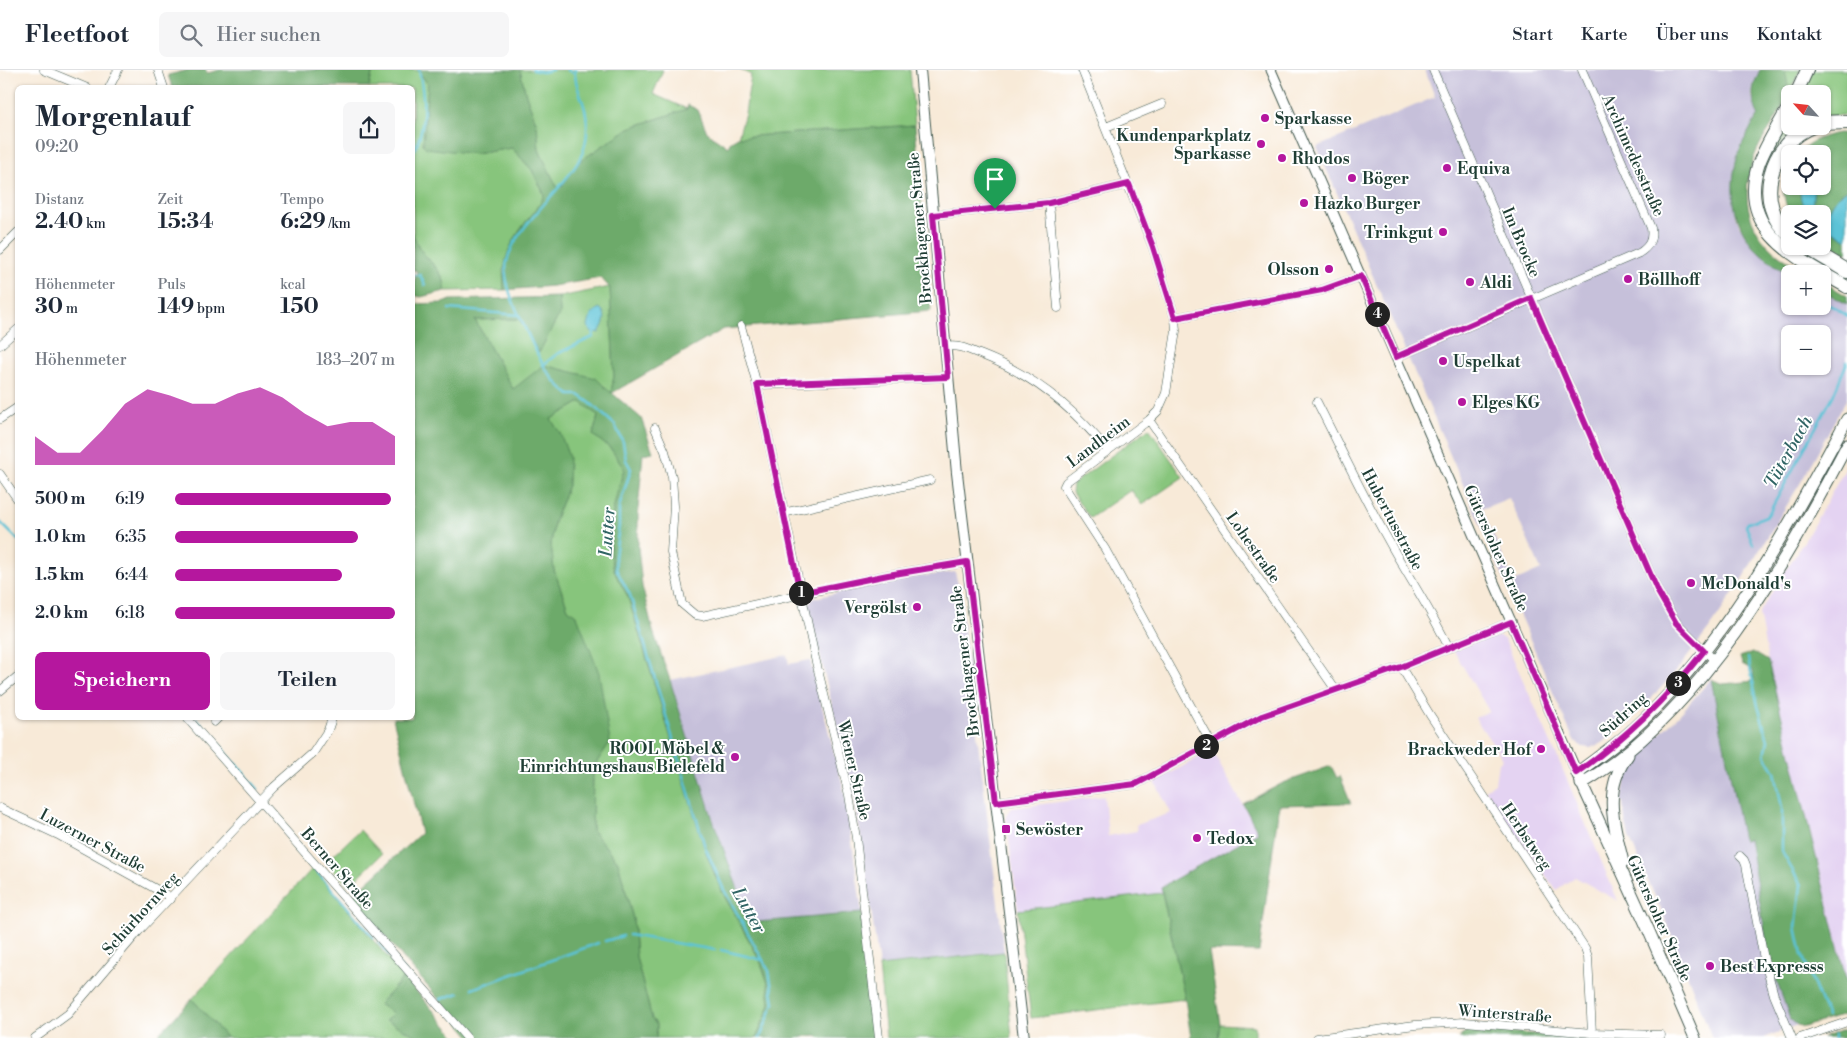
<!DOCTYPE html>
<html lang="de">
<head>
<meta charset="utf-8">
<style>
	body { margin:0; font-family:"Libre Bodoni",serif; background:#f6f6f7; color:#1f2937; height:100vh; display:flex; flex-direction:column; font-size:19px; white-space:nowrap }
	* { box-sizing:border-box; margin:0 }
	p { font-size:16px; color:#747a83 }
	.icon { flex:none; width:28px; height:28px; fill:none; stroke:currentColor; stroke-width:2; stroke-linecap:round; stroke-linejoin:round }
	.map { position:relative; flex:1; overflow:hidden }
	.sheet { position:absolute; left:15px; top:15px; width:400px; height:635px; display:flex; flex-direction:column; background:#fff; border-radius:8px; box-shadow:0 1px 4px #0004 }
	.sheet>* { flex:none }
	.needle { width:32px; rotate:297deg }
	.buttons { position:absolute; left:1781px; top:15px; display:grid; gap:10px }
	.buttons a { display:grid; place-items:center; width:50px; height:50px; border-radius:8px; background:#fff; box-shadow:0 1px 4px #0004; font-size:25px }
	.pin { position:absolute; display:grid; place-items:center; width:42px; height:42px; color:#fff; margin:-51px -21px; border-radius:50% 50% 50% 0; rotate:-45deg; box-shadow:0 0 5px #0007 }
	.pin .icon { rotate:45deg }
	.km { position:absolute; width:25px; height:25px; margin:-12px; border-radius:50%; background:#222; color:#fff; font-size:14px; line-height:25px; text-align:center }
	.round { display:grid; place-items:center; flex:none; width:52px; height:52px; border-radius:8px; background:#f6f6f7 }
	.headline { display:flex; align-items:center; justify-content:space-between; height:85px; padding:0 20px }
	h1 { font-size:28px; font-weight:800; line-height:38px }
	.figures { display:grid; grid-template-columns:repeat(3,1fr); gap:8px; height:85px; padding:5px 20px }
	.figures div { display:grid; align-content:center }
	.figures b { font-size:21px; font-weight:800 }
	.figures small { font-size:14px; font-weight:400 }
	.figures p { font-size:14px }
	.chart { height:140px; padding:10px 20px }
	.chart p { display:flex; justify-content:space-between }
	.chart svg { width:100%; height:90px; margin-top:5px; fill:#b5179e; opacity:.7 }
	.button { display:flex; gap:10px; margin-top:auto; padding:10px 20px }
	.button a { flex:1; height:58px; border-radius:8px; background:#b5179e; color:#fff; font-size:20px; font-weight:800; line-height:58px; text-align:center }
	.button a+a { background:#f6f6f7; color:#1f2937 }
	ul { padding:0 20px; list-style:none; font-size:16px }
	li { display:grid; grid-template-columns:80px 60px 1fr; align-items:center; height:38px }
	li i { height:12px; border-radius:6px; background:#b5179e }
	header { display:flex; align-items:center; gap:30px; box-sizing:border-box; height:70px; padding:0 25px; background:#fff; border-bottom:1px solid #e0e1e3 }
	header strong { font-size:24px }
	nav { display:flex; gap:28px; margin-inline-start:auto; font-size:18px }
	.search { width:350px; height:45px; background:#f6f6f7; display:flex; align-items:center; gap:12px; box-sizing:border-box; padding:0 18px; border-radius:8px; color:#747a83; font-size:19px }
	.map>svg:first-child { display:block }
</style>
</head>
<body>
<header>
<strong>Fleetfoot</strong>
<div class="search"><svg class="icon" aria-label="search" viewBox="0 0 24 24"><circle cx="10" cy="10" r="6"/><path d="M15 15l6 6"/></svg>Hier suchen</div>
<nav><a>Start</a><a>Karte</a><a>Über uns</a><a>Kontakt</a></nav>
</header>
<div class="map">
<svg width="1847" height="968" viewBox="0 0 1847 968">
	<rect width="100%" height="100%" fill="#fff"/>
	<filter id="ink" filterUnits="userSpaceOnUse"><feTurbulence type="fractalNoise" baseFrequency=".02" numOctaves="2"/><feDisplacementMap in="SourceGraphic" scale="10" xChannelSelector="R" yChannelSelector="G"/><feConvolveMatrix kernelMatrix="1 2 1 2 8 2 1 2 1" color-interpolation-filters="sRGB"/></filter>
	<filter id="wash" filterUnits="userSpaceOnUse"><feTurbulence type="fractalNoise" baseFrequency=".0096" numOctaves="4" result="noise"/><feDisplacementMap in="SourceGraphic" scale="20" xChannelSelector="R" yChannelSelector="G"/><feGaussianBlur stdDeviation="1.12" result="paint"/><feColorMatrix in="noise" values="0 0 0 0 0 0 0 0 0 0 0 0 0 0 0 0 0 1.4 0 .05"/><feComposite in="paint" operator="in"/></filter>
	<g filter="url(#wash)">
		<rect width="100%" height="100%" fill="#f8ead8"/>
		<path fill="#e4d3f2" d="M1847,396V913L1768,591L1759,543L1806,468Z
			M1489,566L1490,568L1499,566L1505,570L1563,700L1618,831L1575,807L1556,820L1485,720L1495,713L1498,693L1503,689L1475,648L1489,641L1454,581Z
			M1212,680L1258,762L1161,817L1162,823L1018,840L1006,746L1012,738L1104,726L1108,766L1137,761L1136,755L1171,743L1155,712Z"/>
		<path fill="#c6c0da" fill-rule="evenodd" d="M1425,0H1760L1753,17L1752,26L1758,45L1741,78L1733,118L1736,146L1739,155L1746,167L1755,178L1765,187L1790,204V236H1822L1823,221L1847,234V328L1801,412L1739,514L1712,555L1682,594L1650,630L1617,660L1604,672L1591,678L1583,677L1574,671L1317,77L1435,27ZM1790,264H1822V296H1790ZM1509,428L1541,500L1514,512L1482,439Z
			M955,502L959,518L1004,882L879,896L861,768L854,728L808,534L814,528L900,509Z
			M787,585L789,594L810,590L845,724L862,843L758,852L752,850L747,845L713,750L670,610Z
			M1711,609L1743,770L1749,769L1770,891L1790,949L1797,955L1763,968H1712L1668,856L1629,767L1625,750L1623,733L1621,731L1626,708L1639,684L1679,645Z"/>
		<path fill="#87c57b" stroke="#538158" d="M373,0H417L428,14L423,74L475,84L512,78L532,100L544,124L540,136L525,154L503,200L504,220L445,221C447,204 428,191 420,179C417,174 415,169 413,164L412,18H369Z
			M520,0H663L653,24L687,39L629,58L581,91L562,116L557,117L539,80L537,55L526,25Z
			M740,0H910L915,55L738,67L745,43L751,5Z
			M1785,0H1800L1788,25L1785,1Z
			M1813,0H1847V45L1823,46L1822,24H1804Z
			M1790,48V56H1799L1775,80L1769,90L1778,67Z
			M610,217L614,306L611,323L513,319L475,250L519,249L539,282L560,243L559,227Z
			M581,332L598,346L593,365L611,379L624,399C615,430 604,466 614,499C616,508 624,518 628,527L705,780L721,820L760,890L768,913L770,935L756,968H656L657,955L652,949L636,887L633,849L618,792L592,760L593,698L610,672L577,546L568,539L554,500L551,475L554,452L568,415L551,349Z
			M1149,358L1183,407L1142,435L1131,420L1090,448L1072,423L1073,414Z
			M360,760L382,784L349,816L326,792Z
			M313,798L404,907L379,934L393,943L386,950L420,968H227L192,929Z
			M1162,823L1185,929L1031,948L1018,840Z
			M1004,882L1012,968H886L879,896Z
			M1220,954L1255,956V968H1218Z"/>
		<path fill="#6daa6b" stroke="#467450" d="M189,0H206L207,3L221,0H373L369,17H172L168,5Z
			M417,0H520L526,25L537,55L539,80L557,117L562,116L580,91L629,58L687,39L688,35L698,40L707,62L728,77L731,71L738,67L915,55L931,241L724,259L612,323L641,348L653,382L643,384L638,439V477L642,516L653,561L670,610L713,750L747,844L752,850L758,852L862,843L875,968H822L816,965L796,968H756L770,935L768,913L760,890L721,820L705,780L628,527C624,518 616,508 614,499C604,466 615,430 624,399L611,379L593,365L598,346L581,332L551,349L560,363L569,387L568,415L554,452L551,475L554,500L568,539L577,546L599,603L610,672L593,698L592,760L618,792L633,849L636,887L652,949L657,955L656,968H472L351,827L421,763L393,648H412L413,234L442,233L451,230L559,227L560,243L539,283L519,249L475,250L513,319L544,295L596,308L611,323L614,306L610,218L601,208L553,216L504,220C503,191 507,177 525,153C533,142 540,138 544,124L532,100L512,78L475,84L426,78L423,74L428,14Z
			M1760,0H1785C1786,8 1790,19 1787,26C1782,42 1767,61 1759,76C1743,108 1741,145 1766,173C1778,187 1794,195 1810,204C1804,204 1796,205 1791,204C1782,202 1766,188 1759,182C1731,156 1727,114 1740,79C1745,67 1752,56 1758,45C1751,26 1751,19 1760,0Z
			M1839,63L1847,64V120L1841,123L1829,140L1814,139L1812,137L1814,116H1822V84H1797C1809,71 1822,66 1839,63Z
			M1790,93V116H1800C1800,126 1803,137 1809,144H1790C1782,127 1781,111 1790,93Z
			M1822,155L1847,170V183L1823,170Z
			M412,164C415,169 417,174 420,179C428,191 447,204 445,221L421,227L413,225V212H414L417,201L413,200Z
			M1822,211L1847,226V234L1823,221Z
			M1753,582L1768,591L1847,913V944L1804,957L1797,955L1790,949L1770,891L1749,769L1743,770L1711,609L1723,614L1754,611L1753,600L1742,594L1740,587Z
			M1331,696L1337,708L1340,706L1351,733L1279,735L1259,882L1209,881L1220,954L1218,968H1191L1185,929L1161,817L1258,762L1243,734L1283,713Z
			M404,907L457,968H420L386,950L393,943L379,934Z
			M192,929L227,968H155Z
			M1468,959L1587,968H1459Z
			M1846,959H1847V968H1822Z"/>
		<path fill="#5bc3d7" stroke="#3d8086" d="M1800,116H1814L1812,137C1816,141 1824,142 1829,140L1837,127L1847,120V170L1823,155L1822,144H1809C1801,136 1800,127 1800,116Z
			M599,238L602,240C608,248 603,255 599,263L590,261L588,256L591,245Z"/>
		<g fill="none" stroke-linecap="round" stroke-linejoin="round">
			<path stroke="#5bc3d7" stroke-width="2.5" d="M533,0L542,2L552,0
				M567,0L575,4
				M575,0C574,14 581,24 584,36C588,48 588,66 584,78C580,93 569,105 560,116C541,139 502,174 506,206C508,223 517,241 524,256C537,283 545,306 570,325H579L589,332L615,355L623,372L626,390L631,399L619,437V455L615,487L616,499L630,525L705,777L723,818L769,901L774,933L760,968
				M412,85C427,58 425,28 419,0
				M412,205H420L425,215
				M1822,233L1834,237L1847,246
				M449,239L519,245
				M543,295L557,284L593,267L594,262
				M0,452L18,470
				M1753,474L1746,456L1748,453L1766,446L1769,443L1833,326L1847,292
				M1748,588L1758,636L1768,670L1765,685L1775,702L1782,738V782L1801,815L1796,857L1802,885L1827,947
				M196,648L205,659
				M207,661L258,719
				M300,782L374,868
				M629,865L715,880
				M605,871L623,866
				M378,872L406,904
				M721,880L763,890
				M472,919L598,873
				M441,929L459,923
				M1834,965V968"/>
		</g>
	</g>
	<g filter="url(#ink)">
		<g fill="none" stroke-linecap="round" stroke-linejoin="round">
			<defs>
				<path id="minor" d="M44,0L87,18
					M158,0L164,18
					M1082,0L1153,177L1175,248L1176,261L1166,323L1158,341L1149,350L1066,412L1064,416L1105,479L1211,673
					M1433,0L1658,522L1677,553L1714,590
					M109,18L118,0
					M1106,57L1162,34
					M1049,133L1058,238
					M933,145L1049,133L1129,114
					M0,180L18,162
					M1175,248L1322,220L1361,206
					M741,256L757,315L815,588L849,725L856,768L879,968
					M0,275L18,259
					M945,277C959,274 969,280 982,285C1033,305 1074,338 1108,381
					M1396,287L1639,183C1649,177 1653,170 1651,158L1582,0
					M757,315L948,307
					M1317,332C1340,377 1362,424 1387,468C1407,505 1431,540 1449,578
					M0,349L18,337
					M1149,350L1335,619
					M655,358L665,381L672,407L674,436L671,482L682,534L695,545L702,546L888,505L967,492
					M0,404L18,430
					M783,443L930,410
					M1401,597L1430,645L1585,878L1588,887L1592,963
					M0,621L18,606
					M187,648L467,968
					M214,652L218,648
					M996,732L1136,714L1262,646L1401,597L1511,552
					M0,738L60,766L165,824L171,829
					M1740,786L1744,790L1746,795L1764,889L1774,925L1792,968
					M35,968L68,944L138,862L274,717L313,683L328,660L332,648
					M1317,968L1415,955L1465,952L1592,963L1661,965
					M1800,968L1847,952"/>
				<path id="tertiary" d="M1271,0L1577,703"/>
				<path id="secondary" d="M920,0L957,403L1024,968"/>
				<path id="primary" d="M1581,714C1699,646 1785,493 1847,375
					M1623,792C1614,754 1602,720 1628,685
					M1695,968L1648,859L1577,703C1594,690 1612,678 1628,664C1722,582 1788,457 1847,349"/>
				<path id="trunk" d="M1796,24L1807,0
					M1790,35C1779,55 1765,75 1758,96C1737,163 1801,190 1847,217"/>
				<path id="motorway" d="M1822,53L1847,52
					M1790,165C1752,135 1770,71 1813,56
					M1805,176L1847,201"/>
			</defs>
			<use href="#minor" stroke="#40574d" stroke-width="9"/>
			<use href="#tertiary" stroke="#40574d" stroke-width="11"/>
			<use href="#secondary" stroke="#40574d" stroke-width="12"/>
			<use href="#primary" stroke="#40574d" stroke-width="13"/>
			<use href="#trunk" stroke="#40574d" stroke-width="14"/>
			<use href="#motorway" stroke="#40574d" stroke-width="16"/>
			<use href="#minor" stroke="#fff" stroke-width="8"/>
			<use href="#tertiary" stroke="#fff" stroke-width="9"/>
			<use href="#secondary" stroke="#fff" stroke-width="10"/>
			<use href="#primary" stroke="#fff" stroke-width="11"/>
			<use href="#trunk" stroke="#fff" stroke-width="12"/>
			<use href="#motorway" stroke="#fff" stroke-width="14"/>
		</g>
	</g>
	<g fill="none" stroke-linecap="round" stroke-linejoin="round" filter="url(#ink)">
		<defs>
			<path id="route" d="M1129,114L1153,177L1175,248L1322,220L1361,206L1396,287L1531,228L1658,522L1676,553L1704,581C1665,630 1627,667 1576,703L1511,552L1401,597L1262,646L1136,714L996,732L967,492L888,505L800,523L757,314L948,307L933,145L1049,133Z"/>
		</defs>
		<use href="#route" stroke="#fff" stroke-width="10"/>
		<use href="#route" stroke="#b5179e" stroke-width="6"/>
	</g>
	<g fill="#b5179e" stroke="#fff" stroke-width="2">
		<circle cx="1265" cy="48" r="5"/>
		<circle cx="1261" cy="74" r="5"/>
		<circle cx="1282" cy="88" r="5"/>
		<circle cx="1447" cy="98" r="5"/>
		<circle cx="1352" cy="108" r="5"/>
		<circle cx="1304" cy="133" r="5"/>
		<circle cx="1443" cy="162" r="5"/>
		<circle cx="1329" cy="199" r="5"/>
		<circle cx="1628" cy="209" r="5"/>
		<circle cx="1470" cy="212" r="5"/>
		<circle cx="1443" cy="291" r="5"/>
		<circle cx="1462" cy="332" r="5"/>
		<circle cx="1691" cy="513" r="5"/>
		<circle cx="917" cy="537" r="5"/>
		<circle cx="1541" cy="679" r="5"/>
		<circle cx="735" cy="687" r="5"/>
		<rect x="1001" y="754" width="10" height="10" rx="2.5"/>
		<circle cx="1197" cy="768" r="5"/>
		<circle cx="1710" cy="896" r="5"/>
	</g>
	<g text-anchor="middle" stroke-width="4" stroke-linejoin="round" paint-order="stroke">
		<g font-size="16" font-weight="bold" fill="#1f3d34" stroke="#fff" text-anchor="start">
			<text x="1275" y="54">Sparkasse</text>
			<text x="1251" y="71" text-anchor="end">Kundenparkplatz<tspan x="1251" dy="18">Sparkasse</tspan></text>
			<text x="1292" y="94">Rhodos</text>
			<text x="1457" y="104">Equiva</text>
			<text x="1362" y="114">Böger</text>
			<text x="1314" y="139">Hazko Burger</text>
			<text x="1433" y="168" text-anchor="end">Trinkgut</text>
			<text x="1319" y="205" text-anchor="end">Olsson</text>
			<text x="1638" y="215">Böllhoff</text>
			<text x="1480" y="218">Aldi</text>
			<text x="1453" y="297">Uspelkat</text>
			<text x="1472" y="338">Elges KG</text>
			<text x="1701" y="519">McDonald's</text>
			<text x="907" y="543" text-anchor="end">Vergölst</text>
			<text x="725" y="684" text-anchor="end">ROOL Möbel &amp;<tspan x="725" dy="18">Einrichtungshaus Bielefeld</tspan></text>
			<text x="1531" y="685" text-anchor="end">Brackweder Hof</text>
			<text x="1016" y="765">Sewöster</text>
			<text x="1207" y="774">Tedox</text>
			<text x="1720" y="902">Best Expresss</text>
		</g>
		<g font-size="16" fill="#1f3d34" stroke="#fff">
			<text transform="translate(1634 85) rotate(66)" y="6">Archimedesstraße</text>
			<text transform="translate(919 158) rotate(-95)" y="6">Brockhagener Straße</text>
			<text transform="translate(1522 172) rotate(67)" y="6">Im Brocke</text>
			<text transform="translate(1098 371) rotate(-37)" y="6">Landheim</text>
			<text transform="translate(1393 449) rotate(62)" y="6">Hubertusstraße</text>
			<text transform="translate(1254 477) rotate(55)" y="6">Lohestraße</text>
			<text transform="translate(1497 478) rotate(66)" y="6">Gütersloher Straße</text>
			<text transform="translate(964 591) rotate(-97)" y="6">Brockhagener Straße</text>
			<text transform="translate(1623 644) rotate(-42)" y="6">Südring</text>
			<text transform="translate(855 700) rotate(77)" y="6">Wiener Straße</text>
			<text transform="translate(1527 766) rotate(56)" y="6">Herbstweg</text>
			<text transform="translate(93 770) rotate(28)" y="6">Luzerner Straße</text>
			<text transform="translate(338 798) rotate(49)" y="6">Berner Straße</text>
			<text transform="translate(140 843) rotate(-48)" y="6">Schürhornweg</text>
			<text transform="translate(1660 848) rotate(66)" y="6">Gütersloher Straße</text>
			<text transform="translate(1505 943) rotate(4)" y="6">Winterstraße</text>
		</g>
		<g font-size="18" font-style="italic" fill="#316565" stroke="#fff">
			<text transform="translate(1788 382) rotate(-61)" y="6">Tüterbach</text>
			<text transform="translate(607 462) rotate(-86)" y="6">Lutter</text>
			<text transform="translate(749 840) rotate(61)" y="6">Lutter</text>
		</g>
	</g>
</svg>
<div class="buttons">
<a><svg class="needle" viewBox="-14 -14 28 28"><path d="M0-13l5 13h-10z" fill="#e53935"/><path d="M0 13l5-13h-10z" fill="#747a83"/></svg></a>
<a><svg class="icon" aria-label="locate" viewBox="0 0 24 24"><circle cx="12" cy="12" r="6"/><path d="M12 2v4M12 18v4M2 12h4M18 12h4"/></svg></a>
<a><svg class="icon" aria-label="layers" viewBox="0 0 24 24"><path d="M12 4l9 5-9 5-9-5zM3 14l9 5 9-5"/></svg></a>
<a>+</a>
<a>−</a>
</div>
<div class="pin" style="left:995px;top:139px;background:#1e9e55"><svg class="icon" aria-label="arrive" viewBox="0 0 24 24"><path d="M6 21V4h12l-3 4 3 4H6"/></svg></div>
<b class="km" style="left:801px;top:523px">1</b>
<b class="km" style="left:1206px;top:676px">2</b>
<b class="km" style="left:1678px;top:613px">3</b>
<b class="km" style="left:1377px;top:244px">4</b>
<section class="sheet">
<div class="headline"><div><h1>Morgenlauf</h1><p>09:20</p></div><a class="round"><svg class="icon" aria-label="share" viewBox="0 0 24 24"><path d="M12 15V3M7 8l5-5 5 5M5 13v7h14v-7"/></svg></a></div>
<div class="figures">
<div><p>Distanz</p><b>2.40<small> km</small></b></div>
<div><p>Zeit</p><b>15:34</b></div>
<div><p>Tempo</p><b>6:29<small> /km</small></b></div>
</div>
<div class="figures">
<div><p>Höhenmeter</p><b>30<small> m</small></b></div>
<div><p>Puls</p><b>149<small> bpm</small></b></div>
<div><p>kcal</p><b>150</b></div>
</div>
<div class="chart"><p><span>Höhenmeter</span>183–207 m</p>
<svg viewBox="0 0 160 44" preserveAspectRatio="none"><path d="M0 44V30L10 38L20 38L30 27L40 14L50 7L60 10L70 14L80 14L90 9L100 6L110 11L120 19L130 25L140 23L150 23L160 30V44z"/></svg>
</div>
<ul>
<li><b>500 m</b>6:19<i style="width:98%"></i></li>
<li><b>1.0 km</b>6:35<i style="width:83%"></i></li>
<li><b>1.5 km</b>6:44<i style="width:76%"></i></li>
<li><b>2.0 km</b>6:18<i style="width:100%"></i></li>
</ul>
<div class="button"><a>Speichern</a><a>Teilen</a></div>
</section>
</div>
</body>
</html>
